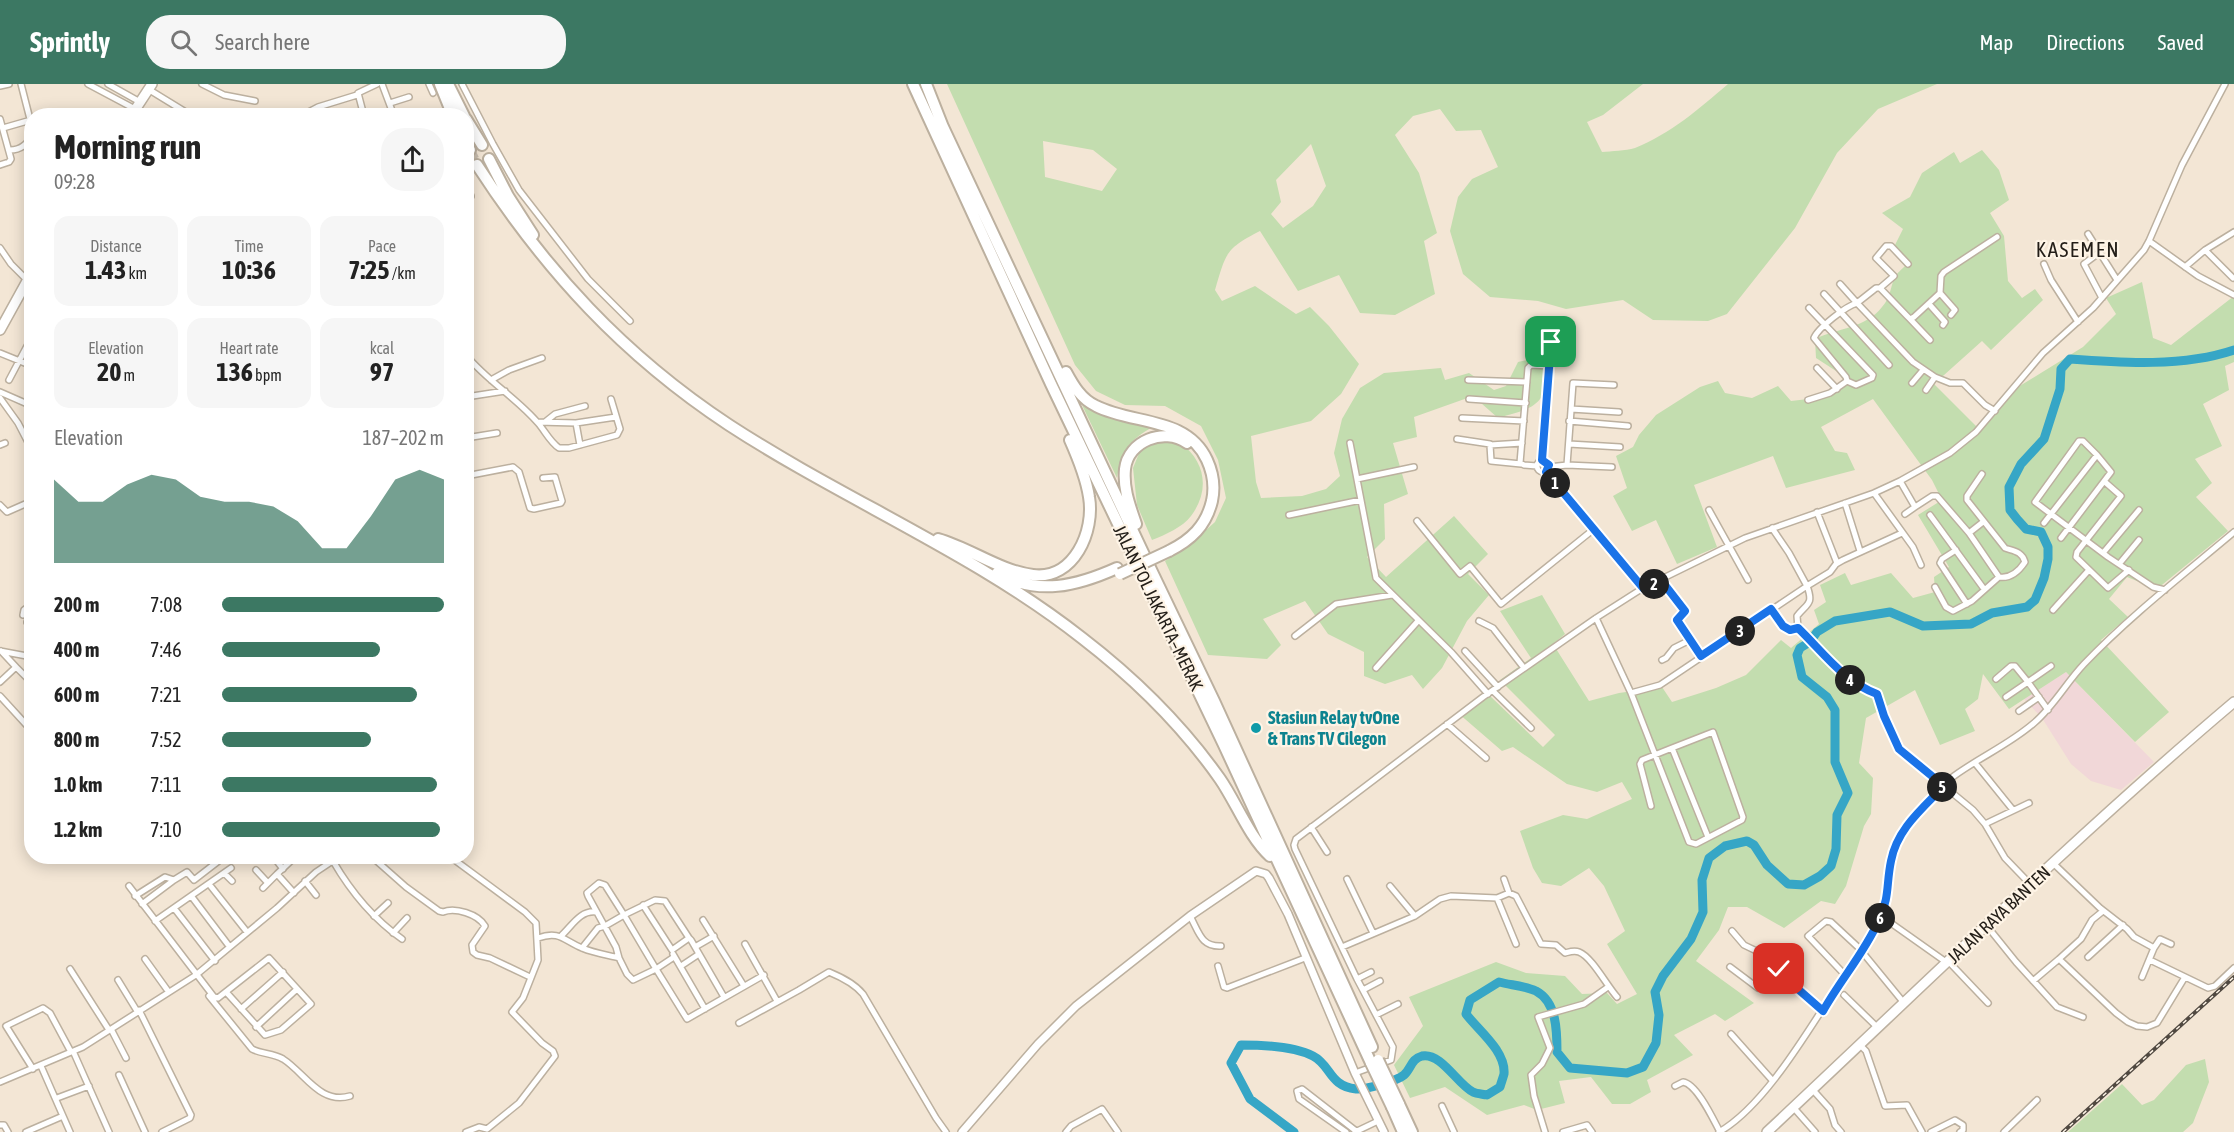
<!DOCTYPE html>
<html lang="en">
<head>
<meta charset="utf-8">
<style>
	body { margin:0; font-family:"Asap Condensed",sans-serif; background:#f6f6f6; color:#222; height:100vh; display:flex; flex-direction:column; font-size:22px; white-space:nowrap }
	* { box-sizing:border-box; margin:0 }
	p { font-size:20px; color:#767676 }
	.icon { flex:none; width:33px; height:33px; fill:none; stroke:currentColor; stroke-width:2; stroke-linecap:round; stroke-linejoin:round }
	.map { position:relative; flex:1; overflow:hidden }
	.drawer { position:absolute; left:24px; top:24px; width:450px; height:756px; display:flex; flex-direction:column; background:#fff; border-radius:24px; box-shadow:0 3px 15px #0003 }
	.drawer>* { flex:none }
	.pin { position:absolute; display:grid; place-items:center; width:51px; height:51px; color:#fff; margin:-26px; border-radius:12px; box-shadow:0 3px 9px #0006 }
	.km { position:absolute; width:30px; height:30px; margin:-15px; border-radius:50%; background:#222; color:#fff; font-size:16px; line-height:30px; text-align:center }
	.round { display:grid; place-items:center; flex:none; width:63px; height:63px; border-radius:24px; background:#f6f6f6 }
	.summary { display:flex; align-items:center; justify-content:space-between; height:102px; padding:0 30px }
	h1 { font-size:33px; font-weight:700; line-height:45px }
	.metrics { display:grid; grid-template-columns:repeat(3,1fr); gap:9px; height:102px; padding:6px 30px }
	.metrics div { display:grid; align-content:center; border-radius:15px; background:#f6f6f6; text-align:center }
	.metrics b { font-size:26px; font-weight:700 }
	.metrics small { font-size:16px; font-weight:400 }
	.metrics p { font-size:16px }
	.chart { height:168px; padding:12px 30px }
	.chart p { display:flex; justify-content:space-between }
	.chart svg { width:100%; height:108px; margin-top:6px; fill:#3c7863; opacity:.7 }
	ul { padding:0 30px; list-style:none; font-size:20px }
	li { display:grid; grid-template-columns:96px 72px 1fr; align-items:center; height:45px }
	li i { height:15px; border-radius:8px; background:#3c7863 }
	header { display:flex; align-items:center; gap:36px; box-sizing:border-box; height:84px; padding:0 30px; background:#3c7863; color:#fff }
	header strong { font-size:28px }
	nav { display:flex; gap:33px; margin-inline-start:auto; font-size:21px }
	.search { width:420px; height:54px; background:#f6f6f6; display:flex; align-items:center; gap:15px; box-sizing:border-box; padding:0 21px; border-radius:24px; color:#767676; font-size:22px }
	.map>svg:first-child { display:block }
</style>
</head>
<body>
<header>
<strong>Sprintly</strong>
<div class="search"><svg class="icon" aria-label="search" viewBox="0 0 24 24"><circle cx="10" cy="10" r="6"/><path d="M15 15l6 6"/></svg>Search here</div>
<nav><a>Map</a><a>Directions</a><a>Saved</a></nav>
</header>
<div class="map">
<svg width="2234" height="1048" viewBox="0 0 2234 1048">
	<rect width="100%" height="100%" fill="#f3e6d5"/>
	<path fill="#f1d7d8" d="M2066,588L2154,678L2121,706L2091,697L2071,680L2042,634L2024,615Z"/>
	<path fill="#c3ddaf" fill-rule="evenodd" d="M947,0H1643L1603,31L1587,38L1602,68C1612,67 1625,67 1635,64C1670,50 1699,25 1728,0H1937L1878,25L1837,69L1795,144L1727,230L1708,237L1653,236L1623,216L1566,225L1538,217L1490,213L1463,190L1450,147L1458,113L1472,95L1498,83L1481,46L1456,47L1440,25L1413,32L1395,51L1419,89L1437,149L1424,157L1435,210L1395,231L1360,229L1339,191L1298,207L1260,147C1225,165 1226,169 1215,206L1222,217L1255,202L1296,230L1310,223L1329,242L1359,280L1341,310L1311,337L1251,352L1256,398L1261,414L1302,412L1326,405L1340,392L1334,369L1342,335L1360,304L1384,289L1441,284L1445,296L1469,289L1494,306L1506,302L1518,278L1540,273L1551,292C1541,325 1529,325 1498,334L1473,312L1414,333L1417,353L1393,359L1408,410L1384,420L1385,455L1367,473L1386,493L1454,432L1488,470L1468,490L1489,511L1467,537L1442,584L1423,605L1412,591L1385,600L1364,592V568L1328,550L1305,517L1263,535L1281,561L1267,575L1208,571L1165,477L1188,462L1215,438L1226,414L1218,376L1201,342L1165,322L1125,321L1096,307L1075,281ZM1043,57L1093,66L1117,85L1102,107L1045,93ZM1311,60L1326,102L1313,122L1283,144L1271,130L1281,118L1276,96Z
		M1982,66L1999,86L2009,116L1990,129L2004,152L2008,197L2022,214L2035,205L2043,216L1991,266L1982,257L1934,300L1979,345L2018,303L2083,263L2116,230L2106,214L2142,198L2153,254L2171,261L2234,212V278L2225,282L2229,306L2203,320L2222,362L2195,375L2212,399L2196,413L2228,447L2157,505L2127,493L2109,515L2128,533L2101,556L2169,628L2135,658L2066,588L2009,625L1983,590L1978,615L1965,625L1975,647L1940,661L1915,606L1866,634L1859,679L1873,694L1871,730L1864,742L1846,802L1835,820L1821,817L1784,844L1747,823H1728L1719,846L1696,877L1754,919L1725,937L1715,930L1674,951L1693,971L1647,996L1651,1008L1630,1020H1612L1591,993L1559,997L1565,1019L1537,1026L1524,1021L1487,1031L1445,1003L1410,1014L1394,981L1423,942L1409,913L1496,878L1526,889L1565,892L1582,910L1607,909L1617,920L1637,910L1607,860L1625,847L1604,802L1589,784L1561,802L1542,799L1533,784L1520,747L1563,731L1587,735L1632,715L1622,698L1597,708L1567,700L1513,663L1502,667L1458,629L1488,610L1543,663L1555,651L1500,596L1531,574L1500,527L1542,511L1565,550L1553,560L1589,617L1619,609L1662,603L1672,618L1716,604L1746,591L1781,556L1791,564L1819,540L1814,526L1826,518L1820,501L1845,489L1851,501L1891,489L1913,514L1935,508L1934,493L1949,483L1918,431L1942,416L1932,396L1873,315L1821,343L1835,367L1847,369L1855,386L1786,404L1773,372L1694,401L1717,463L1677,480L1656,436L1632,447L1613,412L1627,404L1616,372L1633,363L1639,351L1656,331L1700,303L1718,297L1725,309L1752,314L1778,302L1791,317L1817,314L1850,296L1816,274L1815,255C1838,244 1866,244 1882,223C1891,213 1890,203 1895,193C1897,189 1902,185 1905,182L1893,165L1903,145L1882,129L1910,113L1922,89L1954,68L1960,79Z
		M1082,321L1109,334L1154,342C1129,357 1122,364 1117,394Z
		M1162,353C1168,355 1175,356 1180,359C1206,377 1210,407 1191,432C1183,443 1165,451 1152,456L1137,421L1133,384L1142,362Z
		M2205,975L2209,998L2193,1039L2183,1048H2068L2122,1000L2142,1021L2154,1016L2186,981Z"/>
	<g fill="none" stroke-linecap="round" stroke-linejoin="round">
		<path stroke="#36a6c6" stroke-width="9" d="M1294,1048L1250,1015L1231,979L1241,961C1263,961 1293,962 1313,972C1331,981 1329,1002 1356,1005C1364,1006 1397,997 1404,991C1411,985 1411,975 1422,972C1441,968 1458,1001 1473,1008C1477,1010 1483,1010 1487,1011L1500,1003C1501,999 1503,994 1504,990C1506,967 1478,946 1466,930L1470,916L1499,898C1510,901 1525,902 1536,907C1557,918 1557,948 1557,968L1570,984L1627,989L1643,983L1656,959L1659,931L1655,908L1663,892L1691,855L1703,828L1702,796L1709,774L1725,762L1747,757L1754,761L1767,781L1788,800L1804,801L1820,792L1831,782L1836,765L1837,731L1848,709L1835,678V626L1827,613L1802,593L1797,571L1800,564L1810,558L1817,548L1835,537L1890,528L1923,542L1971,540L1992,529L2027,523L2035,516L2044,494L2048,475V463L2041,448L2026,445L2017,435L2010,426L2009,403L2021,380L2044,355L2060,305L2061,285L2070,275C2122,279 2184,283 2234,266"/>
		<path stroke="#c9beaf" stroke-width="10" stroke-dasharray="10 5" stroke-linecap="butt" d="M470,66L477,81"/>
		<defs>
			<path id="minor" d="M21,0L32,43
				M88,0L135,25
				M108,0L140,18
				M202,0L224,11L255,17
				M382,0L394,32
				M429,0L433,9
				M462,0L493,60L519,106L588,195L630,237
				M0,2L9,0
				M148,5L192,32
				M390,19L409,13
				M301,32L318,23L357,11
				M364,32L358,9L377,0
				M0,35L11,75L9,78L0,81
				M3,44L31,36
				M10,66C21,66 28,60 32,50
				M466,113L471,112
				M2088,150L2117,196
				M2149,157L2198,192L2234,211
				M0,164L11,180L27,196
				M2205,166L2233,194
				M2100,168L2084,180L2102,214
				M2044,180L2051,196L2078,238
				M2185,183L2205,166L2234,148
				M1840,200L1857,219L1876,204H1880L1907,232L1910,235L1914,233L1940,209L1941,192L1944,188L1997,153
				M1880,204L1894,192L1876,174L1886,162H1891L1908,180
				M1940,209L1955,226L1951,231
				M1824,210L1889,281
				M1929,220L1945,238L1943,241
				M1809,224L1873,291L1872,294L1856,301L1847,297
				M1910,235L1930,256
				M466,237V240
				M0,269L32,282
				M466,271C487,297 517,314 538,339C545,347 550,358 559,364H569L617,351L620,345L611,315
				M1817,284L1837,305
				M9,296L27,262
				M491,296L509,286L542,274
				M1468,296L1527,298
				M1912,299L1923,286
				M1926,306L1935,293
				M0,308L32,322
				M466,313L505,307
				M0,314L18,339L32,366
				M1469,315L1526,319
				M1808,316L1830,309L1847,297L1846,293L1814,254C1818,244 1846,222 1857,219L1913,278L1935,293L1950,299H1963L1985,321L1995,327
				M1571,325L1619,328
				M1462,334L1524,337
				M1569,337L1628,342
				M538,338L576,339L616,333
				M545,338L555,330L585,322
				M576,339L580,361
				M466,354L497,349
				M1457,355L1490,360
				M1350,359L1376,494L1451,568L1488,610
				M1569,360L1620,363
				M0,361L5,359
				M2097,371L2083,357H2079L2035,418L2108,473L2153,503L2165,506
				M1537 382a6 6 0 1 1 12 0a6 6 0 1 1-12 0Z
				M1542,376L1551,258
				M1521,380L1491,377L1490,361L1522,359
				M1567,381L1612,383
				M1537,382L1524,381L1520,379L1528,284L1531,281L1550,282
				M1549,383L1567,381L1573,299L1614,301
				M1546,388L1643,504
				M466,392L513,383L519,388L530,424L534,425L561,419L562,417L555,393L543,394
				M1357,395L1414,383
				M1900,397L1915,423L1932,412H1937L1969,449L1999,493
				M2105,398L2121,412L2077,468L2076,473L2108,504L2129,486
				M1874,409L1913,463L1921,481
				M1845,419L1860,467
				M0,421L7,428L32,417
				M1709,426L1748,496
				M1817,428L1837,479
				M1905,430L1915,423
				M1289,431L1361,416
				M1930,431L1984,505
				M1417,437L1460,490L1470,482L1501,520L1594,445
				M2044,439L2097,371L2111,388L2061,454
				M1969,449L1983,438
				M1956,466L1942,475L1940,479L1967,520
				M2103,469L2139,426
				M2120,479L2139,456
				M1661,496L1685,527L1677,536L1702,572
				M1935,503L1946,523L1953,527L1972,517L1999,493C2011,495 2019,487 2025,478C2022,467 2013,467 2005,464L1967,416V412L1982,390
				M1771,524L1783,542L1790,546L1798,544C1823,567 1844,599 1877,610L1884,632L1899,665L1973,726L1985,740L2005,774L2031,801
				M2053,526L2089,486
				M23,531L24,526L32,520
				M1596,534L1631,609L1689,758L1696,760L1742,736L1743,733L1713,648L1672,664
				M1479,537L1493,544L1524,584
				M27,538L32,539
				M1798,544L1797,532C1807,519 1814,521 1807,502L1830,488L1836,480L1843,476L1902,449
				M1295,552L1336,520L1392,511
				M0,567L32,573
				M1,567L16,583
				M1465,567L1498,603
				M1662,576L1666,574L1674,564L1690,556
				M1376,584L1418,537
				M1996,595L2011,582H2015L2028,598L2006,613
				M0,598L16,583L32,599
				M1493,607L1531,644
				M1631,609L1660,601L1807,502L1789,469L1772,444
				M0,612L32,647
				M2048,626L2028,598L2051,582
				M2019,627L2039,613
				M1447,640L1486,674
				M1975,679L2013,726
				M1651,722L1640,680L1642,676L1672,664L1708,753
				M1985,740L2029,719
				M1311,743L1327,768
				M273,772L283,785
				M371,772L406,803L439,827L443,828C455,823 478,830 485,842L472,861L473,868L477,871L490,874L530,893
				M454,772L456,777L525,828L536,839L538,876L523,914L512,928L542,959L553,967L555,972L519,1019L487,1045
				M333,777C351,808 372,834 402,855
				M2054,780L2100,824L2127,845L2134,853L2154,864L2142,893
				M256,786L268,799
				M224,789L232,797
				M1347,795L1373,849
				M305,797L316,811
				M209,800L247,848
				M129,802L214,913L218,914L269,874L311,920L281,946L265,951L227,909
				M1390,802L1415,832
				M263,804L277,790
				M294,809L277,790L296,772
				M1509,809L1516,812L1541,860L1556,861L1565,869C1569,868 1574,866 1579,868C1592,873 1607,902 1617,913
				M135,812L165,793L174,796L187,788L194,796L225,772
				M192,813L229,862
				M1497,814L1509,809L1504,795
				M142,820L174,796
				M643,821L672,866L689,854L691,856L724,913
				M174,824L215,877
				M374,832L388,819
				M1190,832C1199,848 1201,863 1221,862
				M1881,832L1946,878
				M703,836L744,902
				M155,837L231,784
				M1987,842L2016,878L2057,923L2083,933
				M1732,847L1744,861L1769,873L1791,899L1823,927
				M393,849L407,834
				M561,852C572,842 580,826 596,828
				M538,854C560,846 564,857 582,864C594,869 607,871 619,874L627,890L633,896L656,885L687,935L764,891
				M745,860L777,917
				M695,863L714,852
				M1342,863L1415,832L1440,815L1451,812L1497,814L1516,860
				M582,864L598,844L605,842L624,831L656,885L674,873
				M2154,864L2160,855L2171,860
				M673,870L705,925
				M2088,873L2123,841
				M619,874L616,863L588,812L587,809L599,799L605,801L624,831L655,816L665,817L689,854
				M145,875L168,907
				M2059,875L2081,855L2092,836L2103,827
				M2150,876L2208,904L2215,902L2234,884
				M1949,878L1988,919
				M681,882L699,870
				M1218,882L1224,903L1227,904L1305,874
				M1730,883L1758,904L1779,885
				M70,885L109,946
				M1845,891L1808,852L1826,837L1831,838L1859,864L1904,919
				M1357,895L1371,888
				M118,896L137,927
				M2033,897L2059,875L2116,929L2128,938L2137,942L2147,943L2157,939L2185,893
				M1363,906L1380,897
				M1844,911L1878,944
				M209,912L252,965C261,970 273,969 283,975C305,989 320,1021 350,1012
				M241,925L283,888
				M139,926L191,1031L190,1034L162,1048
				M1376,931L1398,920
				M739,939L799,906L829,888C841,893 854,899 863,910L936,1034L946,1048
				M256,943L297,905
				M111,945L126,974
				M1731,950L1772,996
				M1860,961L1866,967L1885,1022L1907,1021L1922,1048
				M73,967L109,1048
				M41,982L70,1048
				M33,985L6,942L43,924L50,929L71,968
				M1355,989L1391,976L1393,963L1357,895L1295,765L1294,761L1296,755L1483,613L1596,534L1643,504L1745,454L1874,409L1900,397L1950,369L1976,348L2043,269L2093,224L2144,166L2149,157L2182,81L2225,0
				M119,991L145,1048
				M0,998L83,963L196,891L277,824L316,788L340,772
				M1675,1002L1683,998C1697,1000 1713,1035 1720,1048
				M1812,1005L1830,1025L1835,1041L1841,1048
				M57,1014L89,1002
				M1442,1022L1454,1048
				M1793,1023L1815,1048
				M0,1041H4L8,1048
				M26,1048L63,1032
				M466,1048L479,1043L487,1045
				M1066,1048L1071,1042L1102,1025L1118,1048
				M1346,1048L1299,1015L1297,1007L1302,1005L1356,1047
				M1355,1048L1378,1037
				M1545,1048L1534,1012L1531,991L1542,980L1550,964L1538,933L1584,920L1608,903
				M1563,1048L1587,1041L1592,1048
				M1719,1048C1765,1022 1809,945 1838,901C1856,874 1876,850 1886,819C1889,810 1888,801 1889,792C1890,771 1899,750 1913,734C1925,720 1940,703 1954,692C1980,673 2010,660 2034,639C2054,622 2066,599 2084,580C2130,532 2183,491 2234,448
				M1931,1048L1955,1036L1963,1041V1046L1960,1048
				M2004,1048L2037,1016"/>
			<path id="tertiary" d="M962,1048L1038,960L1076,922L1190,832L1256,787L1266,790L1269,794L1288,830L1355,989L1384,1048"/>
			<path id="primary" d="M1767,1048C1921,904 2072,755 2234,618"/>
			<path id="trunk" d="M131,32L152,0
				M0,246L32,188"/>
			<path id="motorway" d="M440,0L453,32
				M448,0L464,32
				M913,0L1051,300L1224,661L1371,979
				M926,0L943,43L1153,490L1214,617L1372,963
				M466,35L482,61
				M466,60L470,66
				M489,75L508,112L533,151
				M477,81C546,187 623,271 729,341C844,416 974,469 1082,554C1134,594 1182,641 1220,695C1236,718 1249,753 1270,772
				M1066,288C1073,301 1081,315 1096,322C1133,341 1187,332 1207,376C1213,389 1215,403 1212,417C1206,442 1191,456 1169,467
				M1136,440C1130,422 1123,405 1125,385C1128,357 1164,343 1187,359
				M938,455C970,464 1000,487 1033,491C1074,496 1095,447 1089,413C1086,393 1078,374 1070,356
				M997,489C1038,512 1077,502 1117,484
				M1399,1020L1412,1048
				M1392,1023L1403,1048"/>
		</defs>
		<use href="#minor" stroke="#bcb09f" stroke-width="8"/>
		<use href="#tertiary" stroke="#bcb09f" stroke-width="10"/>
		<use href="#primary" stroke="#bcb09f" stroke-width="12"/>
		<use href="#trunk" stroke="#bcb09f" stroke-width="12"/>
		<use href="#motorway" stroke="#bcb09f" stroke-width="14"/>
		<use href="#minor" stroke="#fff" stroke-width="5"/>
		<use href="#tertiary" stroke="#fff" stroke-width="7"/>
		<use href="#primary" stroke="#fff" stroke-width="9"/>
		<use href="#trunk" stroke="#fff" stroke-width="9"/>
		<use href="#motorway" stroke="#fff" stroke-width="10"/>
		<defs>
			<path id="rail" d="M2063,1048L2234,893"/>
		</defs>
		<use href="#rail" stroke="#504941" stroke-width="4"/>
		<use href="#rail" stroke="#fef4e6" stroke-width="1.5" stroke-dasharray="4.5" stroke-linecap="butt"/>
		<defs>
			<path id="motorway-bridge" d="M1120,490L1169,467
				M1378,976L1399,1020
				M1371,979L1392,1023"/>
		</defs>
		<use href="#motorway-bridge" stroke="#bcb09f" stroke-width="14" stroke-linecap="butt"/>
		<use href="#motorway-bridge" stroke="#fff" stroke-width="10"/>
	</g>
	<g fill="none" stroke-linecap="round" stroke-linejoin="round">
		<defs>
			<path id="route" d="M1551,258L1542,376L1549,381L1546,388L1643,504L1661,496L1685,527L1677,536L1701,572L1771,525L1783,542L1790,546L1798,544C1823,568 1844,598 1877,610L1884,632L1899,665L1944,702C1922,725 1897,745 1891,777C1886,801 1890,812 1879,836C1865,868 1841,895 1823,927L1791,899L1779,885"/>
		</defs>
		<use href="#route" stroke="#fff" stroke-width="12"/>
		<use href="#route" stroke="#1a73e8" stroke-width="8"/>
	</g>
	<circle fill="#0f9aa8" stroke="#fef4e6" stroke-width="2" cx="1256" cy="644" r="6"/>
	<g text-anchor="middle" stroke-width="4.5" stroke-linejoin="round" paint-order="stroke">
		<g font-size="18" fill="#231e18" stroke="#fef4e6">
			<text transform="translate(1158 524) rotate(64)" y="6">JALAN TOL JAKARTA–MERAK</text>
			<text transform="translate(1999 831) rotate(-43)" y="6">JALAN RAYA BANTEN</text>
		</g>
		<g font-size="18" font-weight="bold" fill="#0d838f" stroke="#fef4e6" text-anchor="start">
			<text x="1268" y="640">Stasiun Relay tvOne<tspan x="1268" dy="21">&amp; Trans TV Cilegon</tspan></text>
		</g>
		<g font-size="21" letter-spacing="1.5" fill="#231e18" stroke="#fef4e6">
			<text x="2078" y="173">KASEMEN</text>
		</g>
	</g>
</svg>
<div class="pin" style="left:1551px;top:258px;background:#1e9e55"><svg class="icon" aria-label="arrive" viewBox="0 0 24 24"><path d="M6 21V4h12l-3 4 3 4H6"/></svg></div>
<div class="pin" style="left:1779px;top:885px;background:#d93025"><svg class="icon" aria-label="check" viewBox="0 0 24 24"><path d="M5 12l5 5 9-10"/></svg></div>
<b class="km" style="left:1555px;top:399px">1</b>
<b class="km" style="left:1654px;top:500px">2</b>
<b class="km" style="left:1740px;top:547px">3</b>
<b class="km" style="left:1850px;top:596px">4</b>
<b class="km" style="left:1942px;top:703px">5</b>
<b class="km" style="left:1880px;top:834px">6</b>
<section class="drawer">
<div class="summary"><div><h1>Morning run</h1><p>09:28</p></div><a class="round"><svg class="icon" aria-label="share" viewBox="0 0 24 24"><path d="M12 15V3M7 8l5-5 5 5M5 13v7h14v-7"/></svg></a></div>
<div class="metrics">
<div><p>Distance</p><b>1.43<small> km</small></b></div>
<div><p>Time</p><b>10:36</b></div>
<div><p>Pace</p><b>7:25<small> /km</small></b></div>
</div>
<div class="metrics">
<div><p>Elevation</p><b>20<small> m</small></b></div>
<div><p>Heart rate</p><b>136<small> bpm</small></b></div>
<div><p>kcal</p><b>97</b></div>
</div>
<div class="chart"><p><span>Elevation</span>187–202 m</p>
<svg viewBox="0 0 160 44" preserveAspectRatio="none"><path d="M0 44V10L10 19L20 19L30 12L40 8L50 10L60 17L70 19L80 19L90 21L100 27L110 38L120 38L130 25L140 10L150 6L160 10V44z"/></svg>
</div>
<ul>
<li><b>200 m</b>7:08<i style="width:100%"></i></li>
<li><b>400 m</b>7:46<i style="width:71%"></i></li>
<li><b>600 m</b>7:21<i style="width:88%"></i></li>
<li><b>800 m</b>7:52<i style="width:67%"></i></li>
<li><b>1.0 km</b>7:11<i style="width:97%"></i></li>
<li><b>1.2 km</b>7:10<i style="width:98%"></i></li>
</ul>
</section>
</div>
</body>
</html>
